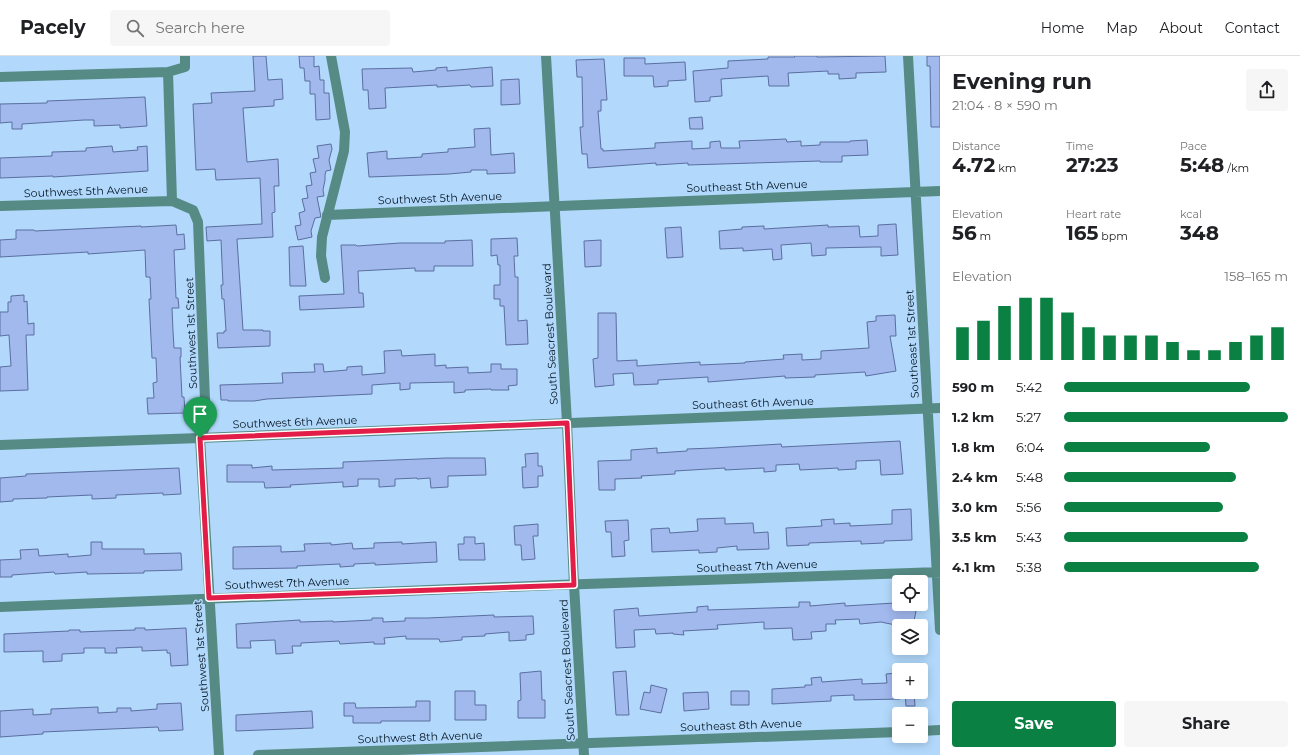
<!DOCTYPE html>
<html lang="en">
<head>
<meta charset="utf-8">
<style>
	body { margin:0; font-family:Montserrat,sans-serif; background:#f6f6f6; color:#202124; height:100vh; display:flex; flex-direction:column; font-size:15px; white-space:nowrap }
	* { box-sizing:border-box; margin:0 }
	p { font-size:13px; color:#757577 }
	.icon { flex:none; width:22px; height:22px; fill:none; stroke:currentColor; stroke-width:2; stroke-linecap:round; stroke-linejoin:round }
	.map { position:relative; flex:1; overflow:hidden }
	.panel { display:flex; flex-direction:column; background:#fff; width:360px }
	.panel>* { flex:none }
	.fabs { position:absolute; left:892px; top:519px; display:grid; gap:8px }
	.fabs a { display:grid; place-items:center; width:36px; height:36px; border-radius:4px; background:#fff; box-shadow:0 2px 10px #0003; font-size:20px }
	.pin { position:absolute; display:grid; place-items:center; width:34px; height:34px; color:#fff; margin:-41px -17px; border-radius:50% 50% 50% 0; rotate:-45deg; box-shadow:0 0 4px #0007 }
	.pin .icon { rotate:45deg }
	.round { display:grid; place-items:center; flex:none; width:42px; height:42px; border-radius:4px; background:#f6f6f6 }
	.head { display:flex; align-items:center; justify-content:space-between; height:68px; padding:0 12px }
	h1 { font-size:22px; font-weight:700; line-height:30px }
	.metrics { display:grid; grid-template-columns:repeat(3,1fr); gap:6px; height:68px; padding:4px 12px }
	.metrics div { display:grid; align-content:center }
	.metrics b { font-size:20px; font-weight:700 }
	.metrics small { font-size:11px; font-weight:400 }
	.metrics p { font-size:11px }
	.chart { height:112px; padding:8px 12px }
	.chart p { display:flex; justify-content:space-between }
	.chart svg { width:100%; height:72px; margin-top:4px; stroke:#0b8043; stroke-width:6 }
	.primary-button { display:flex; gap:8px; margin-top:auto; padding:8px 12px }
	.primary-button a { flex:1; height:46px; border-radius:4px; background:#0b8043; color:#fff; font-size:16px; font-weight:700; line-height:46px; text-align:center }
	.primary-button a+a { background:#f6f6f6; color:#202124 }
	ul { padding:0 12px; list-style:none; font-size:13px }
	li { display:grid; grid-template-columns:64px 48px 1fr; align-items:center; height:30px }
	li i { height:10px; border-radius:5px; background:#0b8043 }
	header { display:flex; align-items:center; gap:24px; box-sizing:border-box; height:56px; padding:0 20px; background:#fff; border-bottom:1px solid #e0e0e0 }
	header strong { font-size:19px }
	nav { display:flex; gap:22px; margin-inline-start:auto; font-size:14px }
	.search { width:280px; height:36px; background:#f6f6f6; display:flex; align-items:center; gap:10px; box-sizing:border-box; padding:0 14px; border-radius:4px; color:#757577; font-size:15px }
	main { display:flex; flex:1; min-height:0 }
	.map>svg:first-child { display:block }
</style>
</head>
<body>
<header>
<strong>Pacely</strong>
<div class="search"><svg class="icon" aria-label="search" viewBox="0 0 24 24"><circle cx="10" cy="10" r="6"/><path d="M15 15l6 6"/></svg>Search here</div>
<nav><a>Home</a><a>Map</a><a>About</a><a>Contact</a></nav>
</header>
<main>
<div class="map">
<svg width="940" height="699" viewBox="0 0 940 699">
	<rect width="100%" height="100%" fill="#b2d9fc"/>
	<path fill="#a2b9ee" stroke="#5a6e9f" d="M253,0H266L268,24L282,23L283,43L274,44V50L243,52L247,106L278,103L279,130H274L275,156L272,157L273,181L237,183L243,274H263V275H270V290L218,292L217,277H224V275H226L224,243H222L221,229H223L221,184L207,185L206,171L262,168L260,122L216,124L215,113L196,114L193,48L212,47L211,37L255,35Z
		M299,0H314V11L319,10L320,24H324V37H329L330,63L316,64L315,38H310V25H305L304,12H300Z
		M794,0H817V1L885,0L886,16L856,17V22L839,23V18H828V15L788,17L789,30H769L768,20L721,23L722,40L710,41V45L695,46L693,15L728,12V5L768,3V1H795Z
		M927,0H940V71H931L930,10H927Z
		M624,2H645V8L685,6L686,24L668,25V30L654,31L653,20H624Z
		M604,3L607,44H601V55H598L601,93H603V95L655,92V87L692,85V93L710,92V86L720,85L721,92H740L739,85L765,84L786,83L787,86L801,85V90L820,89V86H850V85L867,84L868,99L842,100V106H820V105L688,109V107L656,109V107L588,112L587,98H582L580,71H583L582,21H577L576,4Z
		M447,11V15L492,11L493,30L471,31L470,29L437,31V29L385,32L386,52L369,53L368,34H363L362,13L412,12L413,16L436,14V12Z
		M519,23L520,48L501,49V24Z
		M145,41L147,70L120,72V69L94,70V64H84L22,68V73H12V66L0,67V48L47,47V45L73,44Z
		M702,61L703,73H690L689,62Z
		M490,72L491,99L514,97L515,117L487,118V114H471V116L449,118L369,121L367,97L387,95V103L422,101V98L448,96V93L475,91L474,73Z
		M331,88L332,93L329,104L331,114L326,115L325,119V124L323,134L324,140L317,141L321,161L315,162L311,175L312,181L298,184L295,170L301,169L299,157L305,155L302,143L308,142L306,130L312,129L310,117L316,116L313,103L319,102L317,90Z
		M112,90L113,96L138,94L137,91L147,90L148,115L53,121V120L0,122V102L52,100V96L86,95V92Z
		M896,168L898,199L881,200V191H875L826,192V199L812,200L811,187L781,189L782,203L773,204L772,193L743,195V192L720,193L719,175L742,173V171L764,170V173L828,169V171L859,170L860,181L878,180V169Z
		M176,169L177,179L184,178L185,193L174,194L176,242H178L179,252H172L173,275L174,292H181V301H180L182,341H184L185,357L148,358L147,342H154L153,327L157,326L156,302H152L149,243H151L150,221H146L145,194L88,198V196L0,201V184L16,183V174H34L35,175L141,170V171Z
		M681,171L683,201L667,202L665,172Z
		M517,182L518,200H514L515,221H518V265L527,264L528,288L506,289L504,250H500V243H494V229H500V209H498L497,199L491,200V183Z
		M472,184L473,210H434V215H415V212L358,215L359,237H363L364,251L300,254L299,240L344,238L341,189H356L357,190L400,187H445V185Z
		M601,184V210L585,211L584,185Z
		M303,190L306,230H290L289,191Z
		M24,239V246L27,245L28,268L34,267V279H26L28,334L0,335V311L11,310L9,279L0,280V256H8V246H11V240Z
		M598,257H616L617,305L637,304V310L700,306V309L745,307V306L784,303L783,299L802,298V304L821,303V295L869,292L867,266L876,265V260L895,259L896,280H890L896,315L866,320L865,316L815,319V321L785,322V320L708,326V321L658,324V328L634,329L633,317L613,318L614,329L595,331L593,303L598,302Z
		M401,294L402,300L435,298V310L446,309V312L468,311V317L491,316V308H501V313H517V329L508,330L509,334H491V333L465,334V336L454,337V326L410,327V333L400,334V327L372,329V338L267,343L254,345H228V344H221L220,329L283,327L282,317L315,316L314,308H323L324,316L347,314V311L362,310V319L385,317L384,295Z
		M900,385L903,418L881,419L880,404L856,405V413L838,414V412L800,414L799,408L776,409V415L764,416V412L725,414V412L675,415V418L641,420L642,422L615,423V434H599L598,405L631,404V394L657,392V397L687,395V393L713,392L781,388L782,391Z
		M538,397V410H542L543,420H538V431L523,432L522,411H526L525,398Z
		M446,402H485L486,419L448,420V431L431,432L430,422L417,423V422L395,423V430L379,431V423H358V430L343,431V426L290,429L291,431L265,432L264,426H227V409H252V412L272,410V414L343,412V406Z
		M179,412L181,438L163,439V437L116,439V442L92,443V439L47,441V442L13,443V445L0,446V422L26,420V418Z
		M911,453L912,484L884,485V487L861,488V485L809,487V489L787,490L786,472L822,470L821,464L834,463V468L850,467V470L892,468V454Z
		M725,462V468L753,467L754,477L768,476L769,493L737,494V490L717,492V496L699,497V494L652,496L651,473L669,472L670,477L698,475L697,463Z
		M628,464L629,484L624,485L625,500L612,501L611,476H606L605,465Z
		M538,468V480H533L535,503L522,504L521,489H515L514,470Z
		M464,481H475V488L484,487L485,504H459L458,488H464Z
		M91,486H102V493H144V498L181,497L182,514L144,515V517L87,518V516L55,518L54,516L12,519V521H0V504L21,503L20,494L38,493L39,500L68,498V501L91,499Z
		M402,486V488L436,486L437,506L375,509V507L354,508V510L340,511V508L297,510V512L233,513V491L281,490V496L305,495L304,488L331,487V489L352,487L353,493L374,492V487Z
		M799,546H810V550L845,547V550L895,547V546L899,547V548H907L906,553L916,555L913,570H900L881,566L860,568L859,563L835,564L836,568H826V575L811,576L812,583L793,584L792,572L764,573V566L717,569L718,573L683,575L684,579L673,578V577L656,578L655,573L634,574L635,591L616,592L614,554L638,552L639,560L697,556V551L708,550V554L799,551Z
		M494,559V561L533,560L534,578L526,579V584L509,585V576L485,578V580L462,581V584L440,586L439,583H406V580L384,582L385,588H374V586L340,588L339,585L301,587V590H292L293,597L276,598L275,584L250,585L251,592H237L236,568L300,564V566L333,565V566L372,564V562H383V566L405,565V562H428Z
		M135,572H145V574L186,572L188,609L171,610L170,597H167V594L142,595V591L116,592L117,597H105V592H84V597L62,598V605L43,606V595L4,596V578L69,575V574H80V576L104,575L135,574Z
		M541,615L542,644H545V662H518V645L521,644L520,617Z
		M626,615L629,659H616L613,616Z
		M898,617L900,643L854,644V639L831,640V645L772,648V633L805,631V629H812L811,622L821,621L822,626L862,623V628L887,627L886,618Z
		M651,629L667,633L661,657L640,653L644,636L650,637Z
		M455,635H475V649H486V664H455Z
		M731,635H749V649H731Z
		M708,636L709,653L684,655L683,637Z
		M905,636H914L915,650H906Z
		M416,645H430V665H381V667H353V660H344V647H355L356,652L416,651Z
		M181,647L183,674L159,675L158,671L43,676V678L0,681V655L33,653V659L51,658V653L98,651V657L117,656V652H131V655L157,653V648Z
		M312,655L313,672L236,675V659Z"/>
	<g fill="none" stroke-linecap="round" stroke-linejoin="round">
		<path stroke="#568b85" stroke-width="10" d="M185,0V11L168,16L172,145L193,154L198,166L206,369L200,382L219,699
			M908,0L940,574
			M0,21L168,16
			M0,150L172,145
			M327,159L940,135
			M325,222L321,200L322,181L344,95L345,76L331,0
			M0,389L200,382L940,352
			M0,551L556,529L940,516
			M921,675L940,674
			M258,699L899,676"/>
		<path stroke="#568b85" stroke-width="10" d="M546,0L567,367L574,529L584,699"/>
	</g>
	<g fill="none" stroke-linecap="round" stroke-linejoin="round">
		<defs>
			<path id="route" d="M567,367L574,529L209,542L200,382Z"/>
		</defs>
		<use href="#route" stroke="#fff" stroke-width="8"/>
		<use href="#route" stroke="#e11d48" stroke-width="5"/>
	</g>
	<g text-anchor="middle" stroke-width="3" stroke-linejoin="round" paint-order="stroke">
		<g font-size="11" fill="#031423" stroke="#b2d9fc">
			<text transform="translate(747 130) rotate(-2)" y="4">Southeast 5th Avenue</text>
			<text transform="translate(86 135) rotate(-2)" y="4">Southwest 5th Avenue</text>
			<text transform="translate(440 142) rotate(-2)" y="4">Southwest 5th Avenue</text>
			<text transform="translate(191 277) rotate(-92)" y="4">Southwest 1st Street</text>
			<text transform="translate(550 278) rotate(-93)" y="4">South Seacrest Boulevard</text>
			<text transform="translate(912 288) rotate(-93)" y="4">Southeast 1st Street</text>
			<text transform="translate(753 347) rotate(-2)" y="4">Southeast 6th Avenue</text>
			<text transform="translate(295 366) rotate(-2)" y="4">Southwest 6th Avenue</text>
			<text transform="translate(757 510) rotate(-2)" y="4">Southeast 7th Avenue</text>
			<text transform="translate(287 527) rotate(-2)" y="4">Southwest 7th Avenue</text>
			<text transform="translate(201 600) rotate(-94)" y="4">Southwest 1st Street</text>
			<text transform="translate(567 614) rotate(-93)" y="4">South Seacrest Boulevard</text>
			<text transform="translate(741 669) rotate(-2)" y="4">Southeast 8th Avenue</text>
			<text transform="translate(420 681) rotate(-2)" y="4">Southwest 8th Avenue</text>
		</g>
	</g>
</svg>
<div class="fabs">
<a><svg class="icon" aria-label="locate" viewBox="0 0 24 24"><circle cx="12" cy="12" r="6"/><path d="M12 2v4M12 18v4M2 12h4M18 12h4"/></svg></a>
<a><svg class="icon" aria-label="layers" viewBox="0 0 24 24"><path d="M12 4l9 5-9 5-9-5zM3 14l9 5 9-5"/></svg></a>
<a>+</a>
<a>−</a>
</div>
<div class="pin" style="left:200px;top:382px;background:#1e9e55"><svg class="icon" aria-label="arrive" viewBox="0 0 24 24"><path d="M6 21V4h12l-3 4 3 4H6"/></svg></div>
</div>
<section class="panel">
<div class="head"><div><h1>Evening run</h1><p>21:04 · 8 × 590 m</p></div><a class="round"><svg class="icon" aria-label="share" viewBox="0 0 24 24"><path d="M12 15V3M7 8l5-5 5 5M5 13v7h14v-7"/></svg></a></div>
<div class="metrics">
<div><p>Distance</p><b>4.72<small> km</small></b></div>
<div><p>Time</p><b>27:23</b></div>
<div><p>Pace</p><b>5:48<small> /km</small></b></div>
</div>
<div class="metrics">
<div><p>Elevation</p><b>56<small> m</small></b></div>
<div><p>Heart rate</p><b>165<small> bpm</small></b></div>
<div><p>kcal</p><b>348</b></div>
</div>
<div class="chart"><p><span>Elevation</span>158–165 m</p>
<svg viewBox="0 0 160 44" preserveAspectRatio="none"><path d="M5 44V24M15 44V20M25 44V11M35 44V6M45 44V6M55 44V15M65 44V24M75 44V29M85 44V29M95 44V29M105 44V33M115 44V38M125 44V38M135 44V33M145 44V29M155 44V24"/></svg>
</div>
<ul>
<li><b>590 m</b>5:42<i style="width:83%"></i></li>
<li><b>1.2 km</b>5:27<i style="width:100%"></i></li>
<li><b>1.8 km</b>6:04<i style="width:65%"></i></li>
<li><b>2.4 km</b>5:48<i style="width:77%"></i></li>
<li><b>3.0 km</b>5:56<i style="width:71%"></i></li>
<li><b>3.5 km</b>5:43<i style="width:82%"></i></li>
<li><b>4.1 km</b>5:38<i style="width:87%"></i></li>
</ul>
<div class="primary-button"><a>Save</a><a>Share</a></div>
</section>
</main>
</body>
</html>
